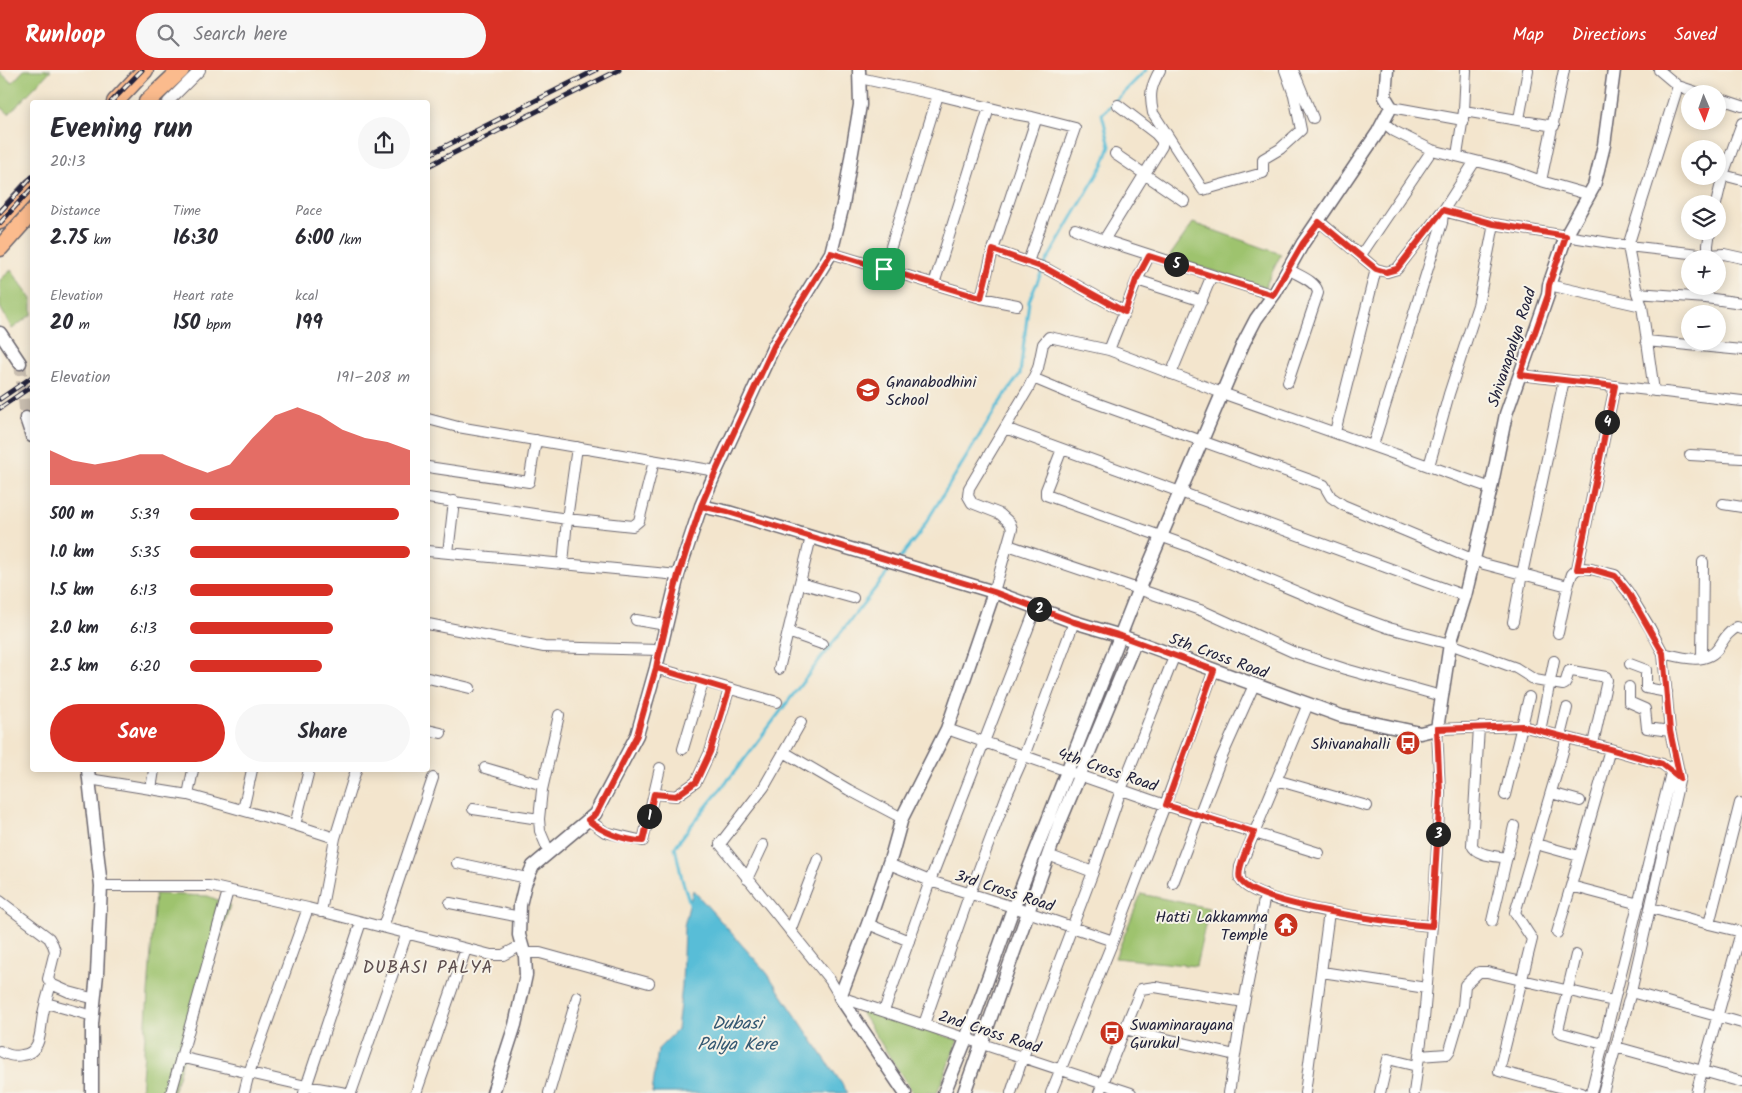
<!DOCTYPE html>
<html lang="en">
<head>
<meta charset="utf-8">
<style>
	body { margin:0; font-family:Kalam,sans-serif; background:#f7f7f7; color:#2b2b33; height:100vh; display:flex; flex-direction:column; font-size:19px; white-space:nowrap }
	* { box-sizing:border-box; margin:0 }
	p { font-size:16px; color:#7c7c81 }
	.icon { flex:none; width:28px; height:28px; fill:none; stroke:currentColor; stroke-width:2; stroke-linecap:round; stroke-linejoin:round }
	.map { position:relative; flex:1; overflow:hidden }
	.drawer { position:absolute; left:30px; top:30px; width:400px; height:672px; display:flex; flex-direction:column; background:#fff; border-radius:5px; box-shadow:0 2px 12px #0003 }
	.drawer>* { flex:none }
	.needle { width:32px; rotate:178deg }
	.tools { position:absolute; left:1681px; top:15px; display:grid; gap:10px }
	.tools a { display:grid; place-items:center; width:45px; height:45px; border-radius:50%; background:#fff; box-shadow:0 2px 12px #0003; font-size:25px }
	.pin { position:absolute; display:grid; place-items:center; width:42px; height:42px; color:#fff; margin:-21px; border-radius:10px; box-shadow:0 2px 8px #0006 }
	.km { position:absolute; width:25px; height:25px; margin:-12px; border-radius:50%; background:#222; color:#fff; font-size:14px; line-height:25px; text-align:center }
	.round { display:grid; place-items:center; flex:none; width:52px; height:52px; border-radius:26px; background:#f7f7f7 }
	.overview { display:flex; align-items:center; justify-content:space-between; height:85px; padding:0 20px }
	h1 { font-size:28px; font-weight:700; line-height:38px }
	.stats { display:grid; grid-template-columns:repeat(3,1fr); gap:8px; height:85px; padding:5px 20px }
	.stats div { display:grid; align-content:center }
	.stats b { font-size:21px; font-weight:700 }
	.stats small { font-size:14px; font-weight:400 }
	.stats p { font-size:14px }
	.chart { height:140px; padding:10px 20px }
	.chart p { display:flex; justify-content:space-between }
	.chart svg { width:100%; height:90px; margin-top:5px; fill:#d93025; opacity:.7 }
	.action { display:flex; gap:10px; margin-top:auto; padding:10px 20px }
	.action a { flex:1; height:58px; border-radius:30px; background:#d93025; color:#fff; font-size:20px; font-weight:700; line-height:58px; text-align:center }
	.action a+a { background:#f7f7f7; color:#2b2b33 }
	ul { padding:0 20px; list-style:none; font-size:16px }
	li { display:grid; grid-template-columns:80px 60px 1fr; align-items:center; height:38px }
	li i { height:12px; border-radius:6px; background:#d93025 }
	header { display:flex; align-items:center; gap:30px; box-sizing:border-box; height:70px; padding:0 25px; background:#d93025; color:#fff }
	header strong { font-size:24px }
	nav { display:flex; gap:28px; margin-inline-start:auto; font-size:18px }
	.search { width:350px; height:45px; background:#f7f7f7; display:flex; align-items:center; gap:12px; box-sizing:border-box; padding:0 18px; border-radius:28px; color:#7c7c81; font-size:19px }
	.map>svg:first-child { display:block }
</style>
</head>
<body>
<header>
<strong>Runloop</strong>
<div class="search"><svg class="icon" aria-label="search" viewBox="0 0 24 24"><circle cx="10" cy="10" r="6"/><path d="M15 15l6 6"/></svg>Search here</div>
<nav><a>Map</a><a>Directions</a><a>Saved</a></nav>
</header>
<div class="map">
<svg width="1742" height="1023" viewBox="0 0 1742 1023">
	<rect width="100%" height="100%" fill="#f7f3e8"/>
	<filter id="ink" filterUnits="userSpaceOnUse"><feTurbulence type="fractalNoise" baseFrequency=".02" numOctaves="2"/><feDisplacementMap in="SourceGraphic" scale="10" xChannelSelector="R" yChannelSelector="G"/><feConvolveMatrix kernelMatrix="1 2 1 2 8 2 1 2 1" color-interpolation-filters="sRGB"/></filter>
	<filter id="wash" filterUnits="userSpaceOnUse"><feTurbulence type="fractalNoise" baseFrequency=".0096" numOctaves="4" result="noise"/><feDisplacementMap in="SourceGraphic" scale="20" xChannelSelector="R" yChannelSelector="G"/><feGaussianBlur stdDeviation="1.12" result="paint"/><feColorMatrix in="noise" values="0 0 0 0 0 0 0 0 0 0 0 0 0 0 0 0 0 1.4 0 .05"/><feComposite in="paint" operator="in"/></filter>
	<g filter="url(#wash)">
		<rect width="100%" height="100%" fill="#f3e5cd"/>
		<path fill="#9ec36e" stroke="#607254" d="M24,0H51L9,44L0,36V2L12,13Z
			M1193,153L1281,184L1265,217L1169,187Z
			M11,200L32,229V244L12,259L0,237V210Z
			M155,824L208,826L230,835L173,1023H141Z
			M1141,824L1209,838L1196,896L1115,888Z
			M859,939L958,970L937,1023H913Z"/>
		<path fill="#59bdd7" stroke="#3e7089" d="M693,820L767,903L848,1023H652L658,979L677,960L682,916L684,856Z"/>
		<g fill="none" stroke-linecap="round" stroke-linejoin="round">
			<path stroke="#59bdd7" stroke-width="3" d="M898,490L919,464L1000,332L1020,304L1029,231L1046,192L1104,93L1110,76L1102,44L1146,0
				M691,837L682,809L675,777C696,747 721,720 743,691C793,625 842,559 894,495"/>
		</g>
	</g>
	<g filter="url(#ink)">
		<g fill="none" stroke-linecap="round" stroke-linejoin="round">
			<path stroke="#c9beb0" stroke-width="12" stroke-dasharray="12 6" stroke-linecap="butt" d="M20,293L26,348"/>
			<defs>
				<path id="minor" d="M1160,0C1151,16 1149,24 1153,43L1203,120L1263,103V89L1280,79L1301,60L1294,25L1285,0
					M1293,0L1313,48
					M1659,0L1678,16L1702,24
					M1718,28L1742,36
					M168,32L200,0
					M1118,35L1156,64L1162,71V76L1104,170L1273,225
					M1391,37L1463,50
					M1464,41L1554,56
					M1519,49L1528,0
					M1383,52L1394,61L1432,80L1508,99L1541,111L1590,125
					M1115,84L1184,131
					M1457,85L1464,41L1466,0
					M1475,91L1443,141L1494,154L1566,166L1628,176L1708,185L1724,184L1742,188
					M1723,105L1742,110
					M1541,111L1564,0
					M1716,134L1723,105L1742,53
					M1319,151L1376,199L1335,362
					M1075,159L1104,170
					M993,180L1047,199L1125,242
					M831,183L981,228L993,180L1035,53L1032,47L1015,44L938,25L860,8
					M1361,185L1432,80
					M1708,189V175L1710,161
					M1028,192L1075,58L1032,47
					M884,199L938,25
					M1288,199C1297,205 1317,211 1318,223L1288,312
					M1376,199L1387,202L1397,199L1442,141
					M1137,210L1149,186
					M934,214L989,38
					M1549,215L1642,236
					M1637,223L1706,228L1742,233
					M981,228L1017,235
					M1646,271L1742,280
					M1109,280L1137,210L1202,231
					M1171,304L1212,205
					M1520,305L1742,331
					M1033,308L1071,324L1324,415L1331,427L1343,435L1484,494L1568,516L1572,504L1577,499L1582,498L1591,499L1615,505L1628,522L1650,558L1663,583L1670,661L1680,707L1631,922L1603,1023
					M1654,321L1642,236L1637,223L1628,176L1678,16
					M428,349L458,357L716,401
					M1005,358L1465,526
					M1373,375L1442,153L1443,141
					M1062,379L1046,420V425L1188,476L1345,542L1389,558L1450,574L1516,598L1535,610L1563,615L1565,614L1569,601H1572L1606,607L1607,610L1593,674
					M1690,385L1742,388
					M1429,396L1449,324L1478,235L1494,154
					M428,397L529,412L536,370
					M428,428L567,449L633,456L639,451L654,391
					M1723,434L1742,437
					M1008,475L1203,541L1293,582L1345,599L1441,626
					M428,481L678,505
					M448,483L454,431
					M563,494L567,449L577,377
					M1577,499L1615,316
					M800,513L853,528
					M994,522L1012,459L1010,453L1000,444L972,433L968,426L969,418L1028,319L1038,298L1043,274L1049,267L1109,280L1222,323L1491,418
					M636,550L666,555
					M1513,552L1522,504L1564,310
					M428,554L544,577L659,580
					M788,562L822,574
					M1558,563L1568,516
					M1663,583C1680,587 1707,596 1719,577C1725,568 1727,563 1737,557L1742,559
					M1702,587L1703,492
					M1630,594L1646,600V618L1667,622
					M656,598L777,632
					M779,599L811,467
					M428,608L470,618
					M1629,617V632L1645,639L1647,658L1670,661
					M1308,634L1240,797C1240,803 1238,808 1242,812C1260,836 1399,854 1432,856
					M1479,657L1472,775C1476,786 1497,786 1507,788
					M947,659L1165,735L1319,783
					M428,660L441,663
					M1540,661L1554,591
					M1560,666L1567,638
					M1567,668L1515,843L1532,869L1499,1001L1582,1023
					M683,679L703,612
					M1610,679L1571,816L1639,834
					M784,682L801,652
					M485,698L543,715
					M89,709L188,725L295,755L335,768
					M1276,710L1367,736
					M151,719L154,700
					M1551,723L1580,731
					M654,724L676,726L696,712L710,682L729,620
					M188,725L193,700
					M1505,725L1529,627
					M473,739L539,749
					M243,740L252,700
					M902,748L849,720L784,682L764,717L720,774L830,910L840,927L1131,1023
					M589,750L605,762L643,771L660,698
					M295,755L309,700
					M1536,774L1579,786
					M549,782L540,761L539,749L542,720L559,645
					M1048,785L1093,802
					M457,793L527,808
					M889,794L930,811L1013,837L1113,871
					M747,809L763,775
					M1173,813L1220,691L1254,615
					M101,816H209L308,838L491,885H503L522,875
					M0,831L49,868L53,875L55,881L48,909L51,914C48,924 45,934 43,944C40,959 42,983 22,985C13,987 8,985 0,981
					M450,833L520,847
					M1651,838L1709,854L1740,733
					M321,842L335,768L356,700
					M1492,851L1514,756
					M868,854L909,871
					M1709,854L1742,862
					M383,857L433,708
					M790,861L818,789
					M1557,863L1571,816
					M524,883H540L649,913
					M1576,885L1558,960L1562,963L1603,974
					M1322,902L1426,918
					M51,914L69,922L95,929
					M1631,922L1742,953
					M46,933L93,946
					M884,941L930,811L1036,538
					M924,954L970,823L1008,722L1024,686L1074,552
					M1124,959L1235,985
					M1616,977L1742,1012
					M1419,986L1447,984L1450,980L1463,936L1465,915L1479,902H1487L1613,931
					M180,987L306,1016L346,1023
					M171,1023L228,821
					M244,1023L249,1003L308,838
					M304,1023L361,852
					M351,1023L407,863
					M416,1023L466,879
					M549,1023L577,927
					M1011,1023L1023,987L1093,802L1121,720L1174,587
					M1051,1023L1113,871L1165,735L1214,600
					M1099,1023L1141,919L1155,917L1244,932
					M1229,1023L1241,948L1265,825
					M1305,1023L1329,842
					M1380,1023L1388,989L1417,996
					M1414,1023L1424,949L1434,831L1440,723L1437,659L1522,656L1610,679L1662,694L1680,707
					M1591,1023L1673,695
					M1696,1023L1741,862"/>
				<path id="tertiary" d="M0,263L20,293
					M26,348L32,366
					M701,436L728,442L994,522L947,659L902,748L892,784L868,854L840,927L905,1023
					M994,522L1074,552L1121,566L1341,646L1420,663L1437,659L1450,574L1465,526L1491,418L1506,344L1548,225L1549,215L1566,166L1594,116L1604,75L1614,0
					M88,700L101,816L97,904L92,954V1023
					M493,1023L515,955L526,905L525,886L519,865L520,835L525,814L533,796L595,744L637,665L656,598L678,505L701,436L716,401L774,276L831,183L843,135L860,35L859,0
					M944,1023L966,969L1011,844L1139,518L1244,272L1256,249L1275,223L1303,173L1378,62L1391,37L1385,27L1387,0
					M964,1023L1060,752L1135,572"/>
				<path id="trunk" d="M115,32L145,0
					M147,32L181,0
					M0,151L32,116
					M0,178L32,142"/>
			</defs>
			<use href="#minor" stroke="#6b666e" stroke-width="12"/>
			<use href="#tertiary" stroke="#6b666e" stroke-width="15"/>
			<use href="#trunk" stroke="#6b666e" stroke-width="19"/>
			<use href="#minor" stroke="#fff" stroke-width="10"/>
			<use href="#tertiary" stroke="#fff" stroke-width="12"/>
			<use href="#trunk" stroke="#fbbb8d" stroke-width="16"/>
			<defs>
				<path id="rail" d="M111,32L142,0
					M428,85L596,0
					M428,96L619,0
					M0,142L32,107
					M0,153L32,118
					M0,329L32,307
					M0,338L32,316"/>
			</defs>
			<use href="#rail" stroke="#22223b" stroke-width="5"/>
			<use href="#rail" stroke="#f7f3e8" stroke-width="3" stroke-dasharray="9" stroke-linecap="butt"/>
		</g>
	</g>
	<g fill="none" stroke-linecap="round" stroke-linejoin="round" filter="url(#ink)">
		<defs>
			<path id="route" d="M884,199L831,183L774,276L716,401L701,436L678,505L656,598L637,665L596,744L588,750C602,762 625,771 643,771L654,724L676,726L696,712L710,682L729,620L656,598C666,543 683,490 701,436L728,442L994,522L1074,552L1121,566L1214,600L1166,735L1254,762C1250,773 1236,798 1240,809C1250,835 1403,854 1432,856L1440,723L1437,659L1522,656L1610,679L1662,694L1680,708L1670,661L1663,583L1628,522L1615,506L1591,499H1577L1615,316L1520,305L1548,225L1549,215L1566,166L1494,154L1443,140L1397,199L1386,202L1376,199L1319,152L1303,173L1273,225L1149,186L1136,210L1125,242L1047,199L993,180L981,228L884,199"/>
		</defs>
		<use href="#route" stroke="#fff" stroke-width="10"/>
		<use href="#route" stroke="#d93025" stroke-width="6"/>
	</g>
	<defs>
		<symbol id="school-disc" viewBox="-11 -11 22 22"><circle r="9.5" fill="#c8321e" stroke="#f7f3e8"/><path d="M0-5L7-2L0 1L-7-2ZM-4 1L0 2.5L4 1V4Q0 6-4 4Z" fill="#fff"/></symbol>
		<symbol id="bus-disc" viewBox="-11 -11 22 22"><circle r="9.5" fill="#c8321e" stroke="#f7f3e8"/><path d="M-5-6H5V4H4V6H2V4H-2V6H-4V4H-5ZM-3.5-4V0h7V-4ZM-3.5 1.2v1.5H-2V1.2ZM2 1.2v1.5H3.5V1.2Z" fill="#fff"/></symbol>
		<symbol id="temple-disc" viewBox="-11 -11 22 22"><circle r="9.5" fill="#c8321e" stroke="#f7f3e8"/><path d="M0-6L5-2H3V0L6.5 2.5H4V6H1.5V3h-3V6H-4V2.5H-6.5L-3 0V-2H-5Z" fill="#fff"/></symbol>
	</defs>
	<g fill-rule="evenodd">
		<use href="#school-disc" x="854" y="306" width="28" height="28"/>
		<use href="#bus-disc" x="1394" y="659" width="28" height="28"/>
		<use href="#temple-disc" x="1272" y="841" width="28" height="28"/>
		<use href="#bus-disc" x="1098" y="949" width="28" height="28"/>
	</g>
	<g text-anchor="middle" stroke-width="4" stroke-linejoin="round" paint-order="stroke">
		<g font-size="16" fill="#22223b" stroke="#f7f3e8">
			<text transform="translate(1511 277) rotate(-72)" y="6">Shivanapalya Road</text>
			<text transform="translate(1219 585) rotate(20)" y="6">5th Cross Road</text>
			<text transform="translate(1108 699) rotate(19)" y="6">4th Cross Road</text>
			<text transform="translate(1005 820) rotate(18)" y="6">3rd Cross Road</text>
			<text transform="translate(990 961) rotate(18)" y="6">2nd Cross Road</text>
		</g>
		<g font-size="16" fill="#22223b" stroke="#f7f3e8" text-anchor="start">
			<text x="886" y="317">Gnanabodhini<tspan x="886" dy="18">School</tspan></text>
			<text x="1390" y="679" text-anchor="end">Shivanahalli</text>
			<text x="1268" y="852" text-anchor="end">Hatti Lakkamma<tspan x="1268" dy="18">Temple</tspan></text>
			<text x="1130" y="960">Swaminarayana<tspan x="1130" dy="18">Gurukul</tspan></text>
		</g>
		<g font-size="18" letter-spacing="1" fill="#5d4e4f" stroke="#f7f3e8">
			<text x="428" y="903">DUBASI PALYA</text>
		</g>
		<g font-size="18" font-style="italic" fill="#355872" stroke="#f7f3e8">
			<text x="737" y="959">Dubasi<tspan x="737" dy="21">Palya Kere</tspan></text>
		</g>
	</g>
</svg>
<div class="tools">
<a><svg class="needle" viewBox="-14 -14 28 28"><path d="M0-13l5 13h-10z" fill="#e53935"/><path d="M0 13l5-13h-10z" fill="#7c7c81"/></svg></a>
<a><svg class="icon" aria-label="locate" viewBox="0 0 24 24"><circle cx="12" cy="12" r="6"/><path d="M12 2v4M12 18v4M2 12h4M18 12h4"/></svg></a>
<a><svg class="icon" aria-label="layers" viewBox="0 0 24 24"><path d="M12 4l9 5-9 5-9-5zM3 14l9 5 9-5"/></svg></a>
<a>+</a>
<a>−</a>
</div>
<div class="pin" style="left:884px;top:199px;background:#1e9e55"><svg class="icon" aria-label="arrive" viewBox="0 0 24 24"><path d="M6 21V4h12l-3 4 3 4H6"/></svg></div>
<b class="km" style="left:649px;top:746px">1</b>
<b class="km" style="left:1039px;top:539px">2</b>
<b class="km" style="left:1438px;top:764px">3</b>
<b class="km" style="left:1607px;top:352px">4</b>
<b class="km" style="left:1176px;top:194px">5</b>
<section class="drawer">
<div class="overview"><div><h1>Evening run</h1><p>20:13</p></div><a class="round"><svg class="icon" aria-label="share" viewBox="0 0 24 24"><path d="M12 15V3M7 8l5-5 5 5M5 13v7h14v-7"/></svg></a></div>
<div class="stats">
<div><p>Distance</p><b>2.75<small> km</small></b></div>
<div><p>Time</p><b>16:30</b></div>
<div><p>Pace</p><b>6:00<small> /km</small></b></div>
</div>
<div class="stats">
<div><p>Elevation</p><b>20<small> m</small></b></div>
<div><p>Heart rate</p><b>150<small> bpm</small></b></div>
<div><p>kcal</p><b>199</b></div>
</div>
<div class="chart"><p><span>Elevation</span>191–208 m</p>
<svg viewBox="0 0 160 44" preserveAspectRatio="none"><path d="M0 44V27L10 32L20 34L30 32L40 29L50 29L60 34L70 38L80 34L90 21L100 10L110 6L120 10L130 17L140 21L150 23L160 27V44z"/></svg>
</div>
<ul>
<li><b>500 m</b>5:39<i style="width:95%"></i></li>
<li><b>1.0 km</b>5:35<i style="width:100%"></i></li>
<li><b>1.5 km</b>6:13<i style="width:65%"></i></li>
<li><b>2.0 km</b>6:13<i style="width:65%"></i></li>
<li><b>2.5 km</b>6:20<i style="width:60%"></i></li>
</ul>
<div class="action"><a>Save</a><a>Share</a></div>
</section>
</div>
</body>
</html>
